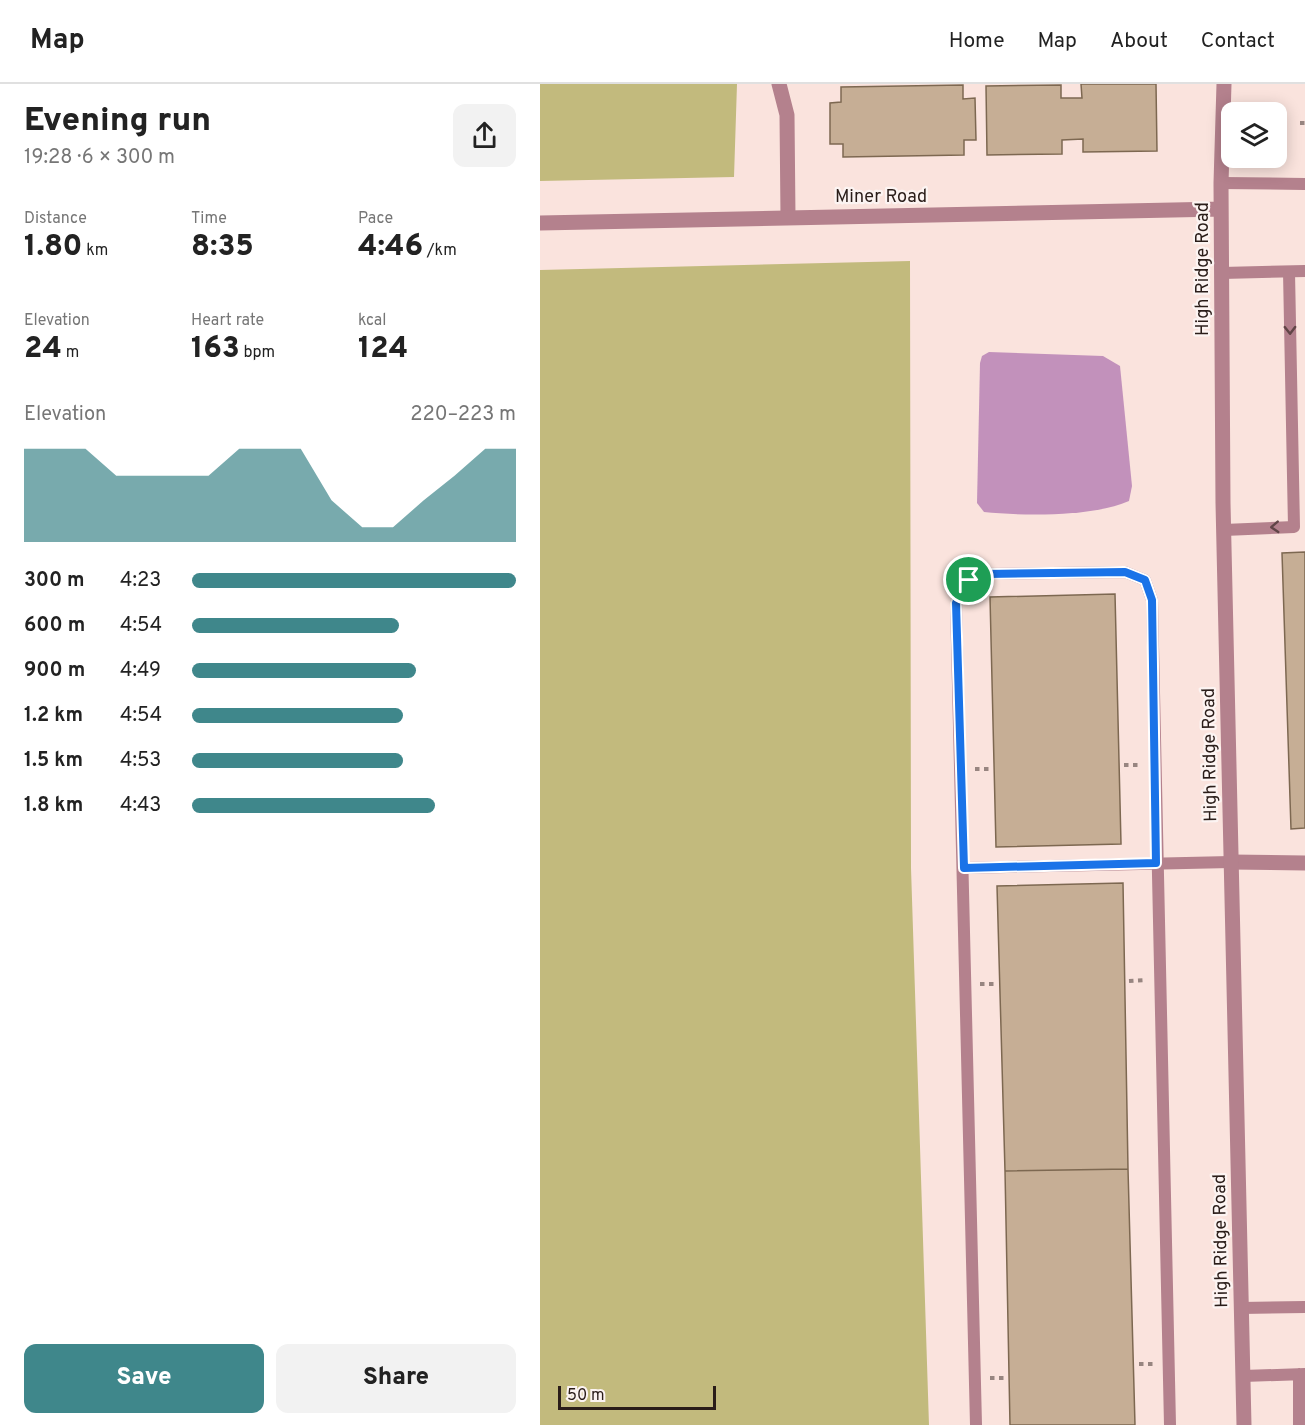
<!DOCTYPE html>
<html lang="en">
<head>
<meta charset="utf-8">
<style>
	body { margin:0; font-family:Overpass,sans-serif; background:#f2f2f2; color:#222; height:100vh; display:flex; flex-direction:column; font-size:22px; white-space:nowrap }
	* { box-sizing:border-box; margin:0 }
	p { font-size:20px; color:#767676 }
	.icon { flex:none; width:33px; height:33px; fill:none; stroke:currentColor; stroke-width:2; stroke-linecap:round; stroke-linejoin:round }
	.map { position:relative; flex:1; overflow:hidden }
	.drawer { display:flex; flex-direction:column; background:#fff; width:540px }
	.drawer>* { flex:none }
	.tools { position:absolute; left:681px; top:18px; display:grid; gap:12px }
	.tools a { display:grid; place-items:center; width:66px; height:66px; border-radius:12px; background:#fff; box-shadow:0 3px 15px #0003; font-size:30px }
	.scale { position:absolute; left:18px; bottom:15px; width:158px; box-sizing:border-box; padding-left:6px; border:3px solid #2a1d19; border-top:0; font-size:16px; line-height:21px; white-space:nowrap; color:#2a1d19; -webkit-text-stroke:4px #fcf4f2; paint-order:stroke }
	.pin { position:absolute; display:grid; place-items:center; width:51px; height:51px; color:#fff; margin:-26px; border:3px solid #fff; border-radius:50%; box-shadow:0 2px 6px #0007 }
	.round { display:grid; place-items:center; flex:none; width:63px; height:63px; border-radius:12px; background:#f2f2f2 }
	.headline { display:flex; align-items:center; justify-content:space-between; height:102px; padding:0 24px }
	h1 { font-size:33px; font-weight:800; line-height:45px }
	.metrics { display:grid; grid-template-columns:repeat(3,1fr); gap:9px; height:102px; padding:6px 24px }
	.metrics div { display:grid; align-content:center }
	.metrics b { font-size:30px; font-weight:800 }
	.metrics small { font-size:16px; font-weight:400 }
	.metrics p { font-size:16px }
	.chart { height:168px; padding:12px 24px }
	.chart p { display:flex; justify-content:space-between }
	.chart svg { width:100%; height:108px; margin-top:6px; fill:#3f878b; opacity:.7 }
	.button { display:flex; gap:12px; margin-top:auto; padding:12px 24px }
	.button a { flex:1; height:69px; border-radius:12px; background:#3f878b; color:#fff; font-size:24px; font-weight:800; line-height:69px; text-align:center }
	.button a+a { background:#f2f2f2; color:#222 }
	ul { padding:0 24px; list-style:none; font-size:20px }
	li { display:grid; grid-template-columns:96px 72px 1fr; align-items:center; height:45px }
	li i { height:15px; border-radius:8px; background:#3f878b }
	header { display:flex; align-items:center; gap:36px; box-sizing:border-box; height:84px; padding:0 30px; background:#fff; border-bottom:2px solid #e0e0e0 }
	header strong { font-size:28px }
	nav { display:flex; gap:33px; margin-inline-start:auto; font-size:21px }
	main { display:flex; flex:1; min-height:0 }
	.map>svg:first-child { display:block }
</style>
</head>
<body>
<header>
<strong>Map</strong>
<nav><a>Home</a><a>Map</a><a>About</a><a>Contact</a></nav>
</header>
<main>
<section class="drawer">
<div class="headline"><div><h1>Evening run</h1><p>19:28 · 6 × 300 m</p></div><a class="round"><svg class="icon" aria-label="share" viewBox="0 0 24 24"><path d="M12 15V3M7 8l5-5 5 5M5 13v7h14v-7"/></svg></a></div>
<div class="metrics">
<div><p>Distance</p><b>1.80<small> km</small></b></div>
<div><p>Time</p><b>8:35</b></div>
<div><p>Pace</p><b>4:46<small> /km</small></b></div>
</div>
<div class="metrics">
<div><p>Elevation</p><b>24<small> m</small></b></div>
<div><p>Heart rate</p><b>163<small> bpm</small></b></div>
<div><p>kcal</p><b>124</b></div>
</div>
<div class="chart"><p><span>Elevation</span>220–223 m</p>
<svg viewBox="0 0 160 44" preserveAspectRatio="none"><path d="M0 44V6L10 6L20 6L30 17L40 17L50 17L60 17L70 6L80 6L90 6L100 27L110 38L120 38L130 27L140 17L150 6L160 6V44z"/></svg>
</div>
<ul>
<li><b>300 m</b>4:23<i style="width:100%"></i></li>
<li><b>600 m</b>4:54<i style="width:64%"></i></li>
<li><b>900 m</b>4:49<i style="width:69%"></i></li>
<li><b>1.2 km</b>4:54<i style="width:65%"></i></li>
<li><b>1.5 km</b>4:53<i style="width:65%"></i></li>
<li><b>1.8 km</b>4:43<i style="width:75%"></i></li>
</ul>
<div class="button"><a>Save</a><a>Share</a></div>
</section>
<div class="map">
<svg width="765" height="1341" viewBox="0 0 765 1341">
	<rect width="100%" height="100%" fill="#fae3dd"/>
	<path fill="#c2ba7d" d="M0,0H197L194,93L0,97Z
		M370,177L371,784L389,1341H0V186Z"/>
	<path fill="#c291bb" d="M449,268L563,272L580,282L592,402L589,417C553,433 483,432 444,428L437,419L440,279L442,272Z"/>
	<path fill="#c6ae95" stroke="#7d6851" stroke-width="1.5" d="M541,0H616L617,67L543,68V55L522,56V70L447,71L446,2L521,1V14H542Z
		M423,1V15L435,14L436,56H424V71L303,73V60H290V19L301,18V3Z
		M765,468V744L751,745L742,469Z
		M575,510L581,760L456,763L450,513Z
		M583,799L588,1085L465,1087L457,802Z
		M588,1085L595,1341H470L465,1087Z"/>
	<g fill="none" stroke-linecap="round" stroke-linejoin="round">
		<path stroke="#978580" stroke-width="4" stroke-dasharray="4.5 4.5" stroke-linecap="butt" d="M760,39H765
			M584,681H601
			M435,685H449
			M589,897L606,896
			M440,900H454
			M599,1280H613
			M450,1294H464"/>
		<path stroke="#b4818d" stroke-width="12" d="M681,99L765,100
			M682,189L765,187
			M684,446L754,443L749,188
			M424,784L691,778
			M701,1224L765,1223
			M703,1292L765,1290
			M436,1341L416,519L429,496L447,490L585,488L605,496L612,516L630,1341
			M759,1341V1290"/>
		<path stroke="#b4818d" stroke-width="15" d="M239,0L247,31L248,133
			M691,778L765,779"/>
		<path stroke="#b4818d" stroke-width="15" d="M684,0L681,99L683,419L704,1341
			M0,139L681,125"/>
	</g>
	<defs><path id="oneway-chevron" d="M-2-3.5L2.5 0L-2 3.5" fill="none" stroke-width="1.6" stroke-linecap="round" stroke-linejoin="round" transform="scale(1.5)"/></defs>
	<g stroke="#614547">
		<use href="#oneway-chevron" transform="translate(750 246) rotate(89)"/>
		<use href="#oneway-chevron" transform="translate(735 443) rotate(177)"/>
	</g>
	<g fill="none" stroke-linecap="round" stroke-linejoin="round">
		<defs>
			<path id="route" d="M585,488L605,496L612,516L616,779L424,784L416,519L429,496L447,490Z"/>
		</defs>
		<use href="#route" stroke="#fff" stroke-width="12"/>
		<use href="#route" stroke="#1a73e8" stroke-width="8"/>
	</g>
	<g text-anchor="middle" stroke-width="4.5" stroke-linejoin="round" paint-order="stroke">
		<g font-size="18" fill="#2a1d19" stroke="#fcf4f2">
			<text x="341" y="118">Miner Road</text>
			<text transform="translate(662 185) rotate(-90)" y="6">High Ridge Road</text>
			<text transform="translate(669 671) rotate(-91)" y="6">High Ridge Road</text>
			<text transform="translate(680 1157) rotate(-91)" y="6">High Ridge Road</text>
		</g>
	</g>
</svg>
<div class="tools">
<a><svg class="icon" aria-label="layers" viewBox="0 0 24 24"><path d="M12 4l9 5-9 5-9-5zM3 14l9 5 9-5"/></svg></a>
</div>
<div class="scale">50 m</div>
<div class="pin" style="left:429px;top:496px;background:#1e9e55"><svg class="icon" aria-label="arrive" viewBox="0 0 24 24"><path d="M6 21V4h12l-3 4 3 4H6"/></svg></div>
</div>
</main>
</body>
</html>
